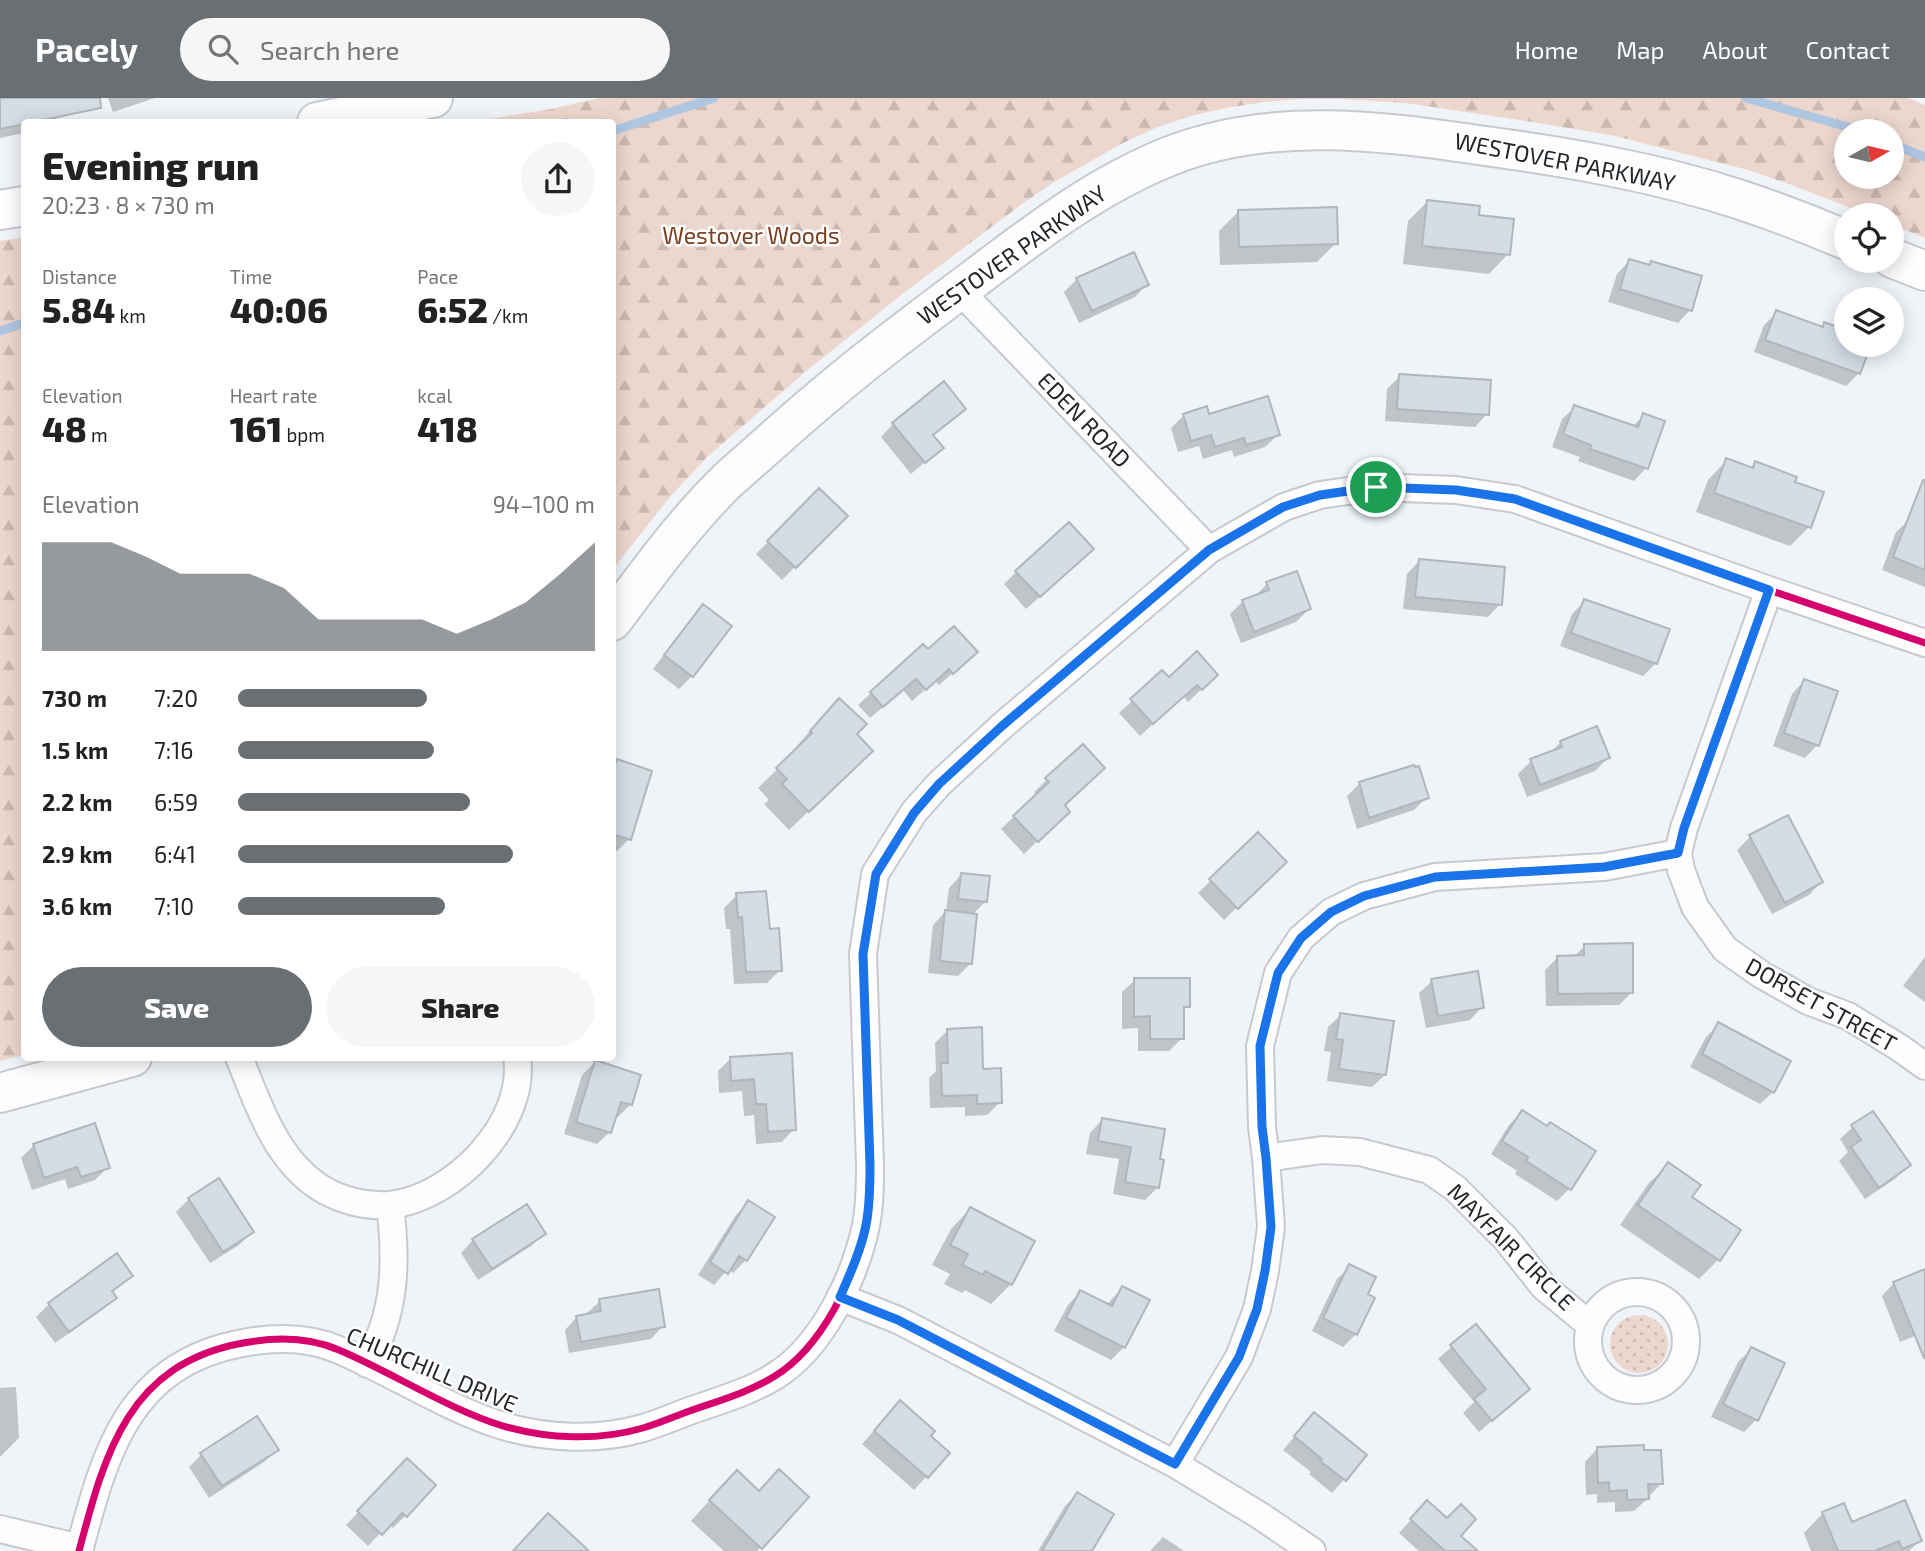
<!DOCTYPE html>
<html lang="en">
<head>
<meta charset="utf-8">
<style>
	body { margin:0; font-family:"Exo 2",sans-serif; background:#f6f6f6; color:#222; height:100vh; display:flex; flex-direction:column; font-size:26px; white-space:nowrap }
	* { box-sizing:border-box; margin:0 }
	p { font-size:23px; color:#767676 }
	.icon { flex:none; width:38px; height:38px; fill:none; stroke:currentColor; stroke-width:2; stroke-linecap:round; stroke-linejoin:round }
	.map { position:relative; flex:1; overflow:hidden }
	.sheet { position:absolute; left:21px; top:21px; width:595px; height:942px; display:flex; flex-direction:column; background:#fff; border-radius:7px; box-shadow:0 4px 18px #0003 }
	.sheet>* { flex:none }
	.needle { width:46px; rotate:82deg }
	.tools { position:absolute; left:1834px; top:21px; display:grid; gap:14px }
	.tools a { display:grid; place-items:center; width:70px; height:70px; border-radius:50%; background:#fff; box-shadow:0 4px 18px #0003; font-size:35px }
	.pin { position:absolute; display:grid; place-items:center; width:60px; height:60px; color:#fff; margin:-30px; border:4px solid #fff; border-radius:50%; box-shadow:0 2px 7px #0007 }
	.round { display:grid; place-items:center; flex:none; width:74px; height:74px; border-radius:37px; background:#f6f6f6 }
	.head { display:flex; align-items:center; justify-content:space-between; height:119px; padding:0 21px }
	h1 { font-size:38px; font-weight:800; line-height:52px }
	.metrics { display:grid; grid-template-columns:repeat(3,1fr); gap:10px; height:119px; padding:7px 21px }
	.metrics div { display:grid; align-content:center }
	.metrics b { font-size:35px; font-weight:800 }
	.metrics small { font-size:19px; font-weight:400 }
	.metrics p { font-size:19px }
	.chart { height:196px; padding:14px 21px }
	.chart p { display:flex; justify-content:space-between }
	.chart svg { width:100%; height:126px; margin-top:7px; fill:#6a6f74; opacity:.7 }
	.button { display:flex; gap:14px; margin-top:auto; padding:14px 21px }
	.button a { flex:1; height:80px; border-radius:42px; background:#6a6f74; color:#fff; font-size:28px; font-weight:800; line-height:80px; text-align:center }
	.button a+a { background:#f6f6f6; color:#222 }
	ul { padding:0 21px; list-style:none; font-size:23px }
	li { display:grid; grid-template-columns:112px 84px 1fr; align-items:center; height:52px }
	li i { height:18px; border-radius:9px; background:#6a6f74 }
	header { display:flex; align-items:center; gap:42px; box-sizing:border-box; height:98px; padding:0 35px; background:#6a6f74; color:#fff }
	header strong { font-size:33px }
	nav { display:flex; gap:38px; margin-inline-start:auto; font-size:24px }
	.search { width:490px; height:63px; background:#f6f6f6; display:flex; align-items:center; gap:18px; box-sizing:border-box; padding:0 24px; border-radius:38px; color:#767676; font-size:26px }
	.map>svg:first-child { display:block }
</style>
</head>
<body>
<header>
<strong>Pacely</strong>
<div class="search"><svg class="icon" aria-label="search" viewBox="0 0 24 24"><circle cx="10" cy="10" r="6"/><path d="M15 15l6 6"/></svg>Search here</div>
<nav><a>Home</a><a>Map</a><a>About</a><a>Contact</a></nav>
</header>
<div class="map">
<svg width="1925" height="1453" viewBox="0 0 1925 1453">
	<defs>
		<pattern id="grass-dots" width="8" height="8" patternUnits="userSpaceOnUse" patternTransform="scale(1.75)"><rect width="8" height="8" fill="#ecd7ce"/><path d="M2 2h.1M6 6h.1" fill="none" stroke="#cab9b1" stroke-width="1.8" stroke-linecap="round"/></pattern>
		<pattern id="forest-firs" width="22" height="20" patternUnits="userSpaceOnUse" patternTransform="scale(1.75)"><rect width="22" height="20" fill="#ecd7ce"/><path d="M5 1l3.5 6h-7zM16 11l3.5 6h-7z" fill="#cab9b1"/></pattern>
	</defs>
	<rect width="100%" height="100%" fill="#f0f4f9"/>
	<path fill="url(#grass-dots)" d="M1610 1246a29 29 0 1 1 58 0a29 29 0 1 1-58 0Z"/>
	<path fill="url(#forest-firs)" fill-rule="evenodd" d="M599,0H1908L1925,7V140L1892,127V117H1868L1789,86L1748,72L1615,38L1533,24L1406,5L1340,1H1301L1264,4L1226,10L1191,18L1158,29L1123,45L1054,84L1022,106L905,194L810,270L707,359L669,400L613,471L612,24H472L551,11ZM1846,33H1892V79H1846Z
		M24,139V957L0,963V143Z"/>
	<path fill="#0003" d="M0,0H56L60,18L53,24H24V35L0,40Z
		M108,0H155L113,14Z
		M1427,104L1508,156L1489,176L1403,166L1408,123Z
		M1238,114L1336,145L1317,164L1220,167L1219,133Z
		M1629,163L1647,169L1651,165L1690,212L1678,225L1608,204L1617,176Z
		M1077,181L1147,186L1135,199L1079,225L1064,194Z
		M1777,214L1821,230L1825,226L1846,234V247H1869L1859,275L1846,288L1754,254L1764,227Z
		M1400,278L1487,316L1475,329L1385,323L1387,291Z
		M1575,309L1632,329L1644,317L1646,370L1634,383L1578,363L1580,359L1552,349L1562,321Z
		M964,311L932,339L941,350L911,376L881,339L893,326Z
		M1184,317L1208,318L1278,337L1265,349L1234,359L1232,352L1203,361L1199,348L1178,354L1171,330Z
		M1727,362L1750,371L1756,365L1793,385L1809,429L1790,448L1696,414L1708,382Z
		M819,392L845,418L782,482L756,456Z
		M1909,422L1925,428V489L1882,472L1896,434Z
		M1419,463L1500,506L1488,519L1403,511L1407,476Z
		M1079,464L1026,511L1004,486L1016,474Z
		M1267,486L1309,511L1296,524L1241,545L1230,516L1243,503L1254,499Z
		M1585,503L1656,565L1643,578L1560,548L1572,516Z
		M704,509L730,529L692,578L679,591L653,571L691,521Z
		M928,554L963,566L939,587L935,583L912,603L903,592L870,620L858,607L871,595Z
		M1216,577L1188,604L1183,598L1140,638L1119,615L1132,603Z
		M1804,583L1817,647L1805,660L1773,648L1792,596Z
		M820,621L855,636L852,672L789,732L764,706L769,702L758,690L794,655L792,654Z
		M1561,644L1608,660L1595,673L1527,699L1518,676L1531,663L1550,655Z
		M1083,648L1055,726L1024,756L1001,731L1037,697L1034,694Z
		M617,663L629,741L617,753L612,752V668Z
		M1360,685L1427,699L1414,712L1357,731L1347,698Z
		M1258,736L1284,764L1224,822L1198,795Z
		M1750,739L1821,784L1809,797L1772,816L1737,752Z
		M961,777L986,803L972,817L971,865L958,878L928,875L933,827L946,813L949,790Z
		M737,797L780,872L767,885L734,886L730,831H726L724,810Z
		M1585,848L1632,894L1619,907L1546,908L1545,872L1558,859H1573Z
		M1925,859V904L1903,888Z
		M1135,882L1188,908L1182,914V940L1169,953H1138V930L1122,931V894Z
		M1432,883L1482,909L1470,922L1426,930L1419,895Z
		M1341,917L1385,977L1372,989L1327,983L1331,954L1324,953L1328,929Z
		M1719,926L1773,994L1760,1006L1690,969L1706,939Z
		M948,932L982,973L1000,1004L987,1017L965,1018V1009L930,1010L929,980L936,973L935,945Z
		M790,957L794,1031L782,1044L756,1046L754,1017L744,1018L742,993L719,995L718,973L730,961Z
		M595,964L631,1006L618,1019L615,1018L610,1034L597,1046L564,1036L582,977Z
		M1522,1014L1570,1090L1557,1103L1515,1076L1517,1073L1491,1056L1509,1027Z
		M1102,1022L1158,1062V1089L1145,1102L1113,1096L1119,1061L1086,1056L1090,1035Z
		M1853,1029L1908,1067L1896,1080L1865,1101L1839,1063L1848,1054L1840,1041Z
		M34,1047L108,1069L95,1082L68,1091L65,1081L32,1092L21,1060Z
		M1668,1067L1690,1099L1739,1133L1718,1162L1699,1181L1620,1127L1648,1086Z
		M189,1101L252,1134L239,1147L210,1165L176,1114Z
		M749,1104L746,1162L733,1175L728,1171L714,1187L698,1177L736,1117Z
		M970,1111L1033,1144L1011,1186L991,1206L965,1192L962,1195L944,1186L950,1176L932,1167L951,1131Z
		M544,1136L531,1148L478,1182L461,1155L473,1142Z
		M117,1157L131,1178L111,1196L114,1200L102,1212L55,1245L36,1219L49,1206Z
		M1350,1169L1365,1197L1356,1236L1343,1249L1312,1233L1337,1181Z
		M1925,1173V1234L1900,1244L1882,1198L1894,1185Z
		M1122,1190L1148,1203L1124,1249L1111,1262L1054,1233L1068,1207L1080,1194L1107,1208L1110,1203Z
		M600,1203L663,1228L651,1241L569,1255L565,1232L577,1219L588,1217L587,1215Z
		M1475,1228L1528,1291L1479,1334L1463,1315L1474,1304L1438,1261Z
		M1751,1251L1756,1322L1744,1334L1711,1319L1738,1264Z
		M16,1289L19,1340L0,1359V1290Z
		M1314,1316L1365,1358L1332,1395L1309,1376L1311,1374L1283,1352Z
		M888,1317L928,1338L948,1355L914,1392L862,1346Z
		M1597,1351L1662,1385L1649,1398H1647V1401L1634,1413L1615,1414V1404L1597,1405V1396L1586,1397L1585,1364Z
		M276,1352L264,1364L209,1400L189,1369L202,1356Z
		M407,1363L405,1418L393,1430L389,1426L368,1448L346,1427Z
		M717,1394H758L807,1399L757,1453H724L691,1423Z
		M1077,1396L1090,1453H1038L1065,1408Z
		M1823,1415L1851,1426L1920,1442L1909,1453H1811L1804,1435Z
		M1415,1417L1458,1438L1475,1453H1419L1399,1435Z
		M1163,1439L1184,1453H1150Z"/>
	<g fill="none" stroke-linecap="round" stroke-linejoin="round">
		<path stroke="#afc6e1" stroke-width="9" d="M1746,0L1862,33
			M612,33L714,0
			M1892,46L1925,59
			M0,233L24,225"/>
	</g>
	<path fill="#d4dce6" stroke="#b1b6bb" stroke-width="2" d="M0,0H100L101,10L33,24H24V26L0,31Z
		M1427,102L1480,108L1479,117L1514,121L1510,157L1422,148Z
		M1337,109L1338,146L1239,149L1238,112Z
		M1134,154L1149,187L1092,213L1076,180Z
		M1629,161L1650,167L1651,163L1702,178L1692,213L1620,191Z
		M1776,212L1823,229L1824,224L1846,232V247H1871L1860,276L1765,242Z
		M1399,276L1491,282L1489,317L1397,311Z
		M944,283L966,311L933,337L944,350L925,365L892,325Z
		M1268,298L1280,337L1246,347L1244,340L1215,349L1211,337L1191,343L1183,316L1207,308L1209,316Z
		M1574,307L1638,329L1643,315L1665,323L1648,371L1590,351L1591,347L1563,336Z
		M1726,360L1753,370L1755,363L1797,379L1795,384L1824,394L1811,430L1714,395Z
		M1923,382H1925V472L1893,459Z
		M819,390L848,418L796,470L767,443Z
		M1069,424L1094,451L1040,499L1015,473Z
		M1419,461L1505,469L1502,507L1415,499Z
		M1297,473L1311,511L1254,534L1242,502L1269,492L1266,484Z
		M1584,501L1670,531L1657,566L1571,535Z
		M703,506L732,528L693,579L664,557Z
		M954,528L978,554L953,576L949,571L926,592L916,581L883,609L870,594L923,546L928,551Z
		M1197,553L1218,577L1202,592L1197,587L1153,626L1130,601L1162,572L1169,579Z
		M1804,581L1838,593L1819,648L1784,635Z
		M839,600L867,626L857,636L873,653L809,714L782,686L787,681L776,670L812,635L810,633Z
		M1597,628L1610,660L1540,687L1530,661L1562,649L1560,643Z
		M1083,646L1105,670L1065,707L1070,714L1038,744L1013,718L1049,684L1045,680Z
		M617,661L652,673L631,742L612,736V675Z
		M1414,667L1415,669L1419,668L1429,700L1369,720L1359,684Z
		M1788,717L1823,784L1785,805L1749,737Z
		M1258,734L1287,764L1238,811L1209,781Z
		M961,775L990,778L987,804L958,801Z
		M766,793L770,831L779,830L782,873L746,874L742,819L738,820L736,795Z
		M945,812L977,816L972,866L940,863Z
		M1633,845V895L1558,896L1557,858L1584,857V846Z
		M1478,873L1484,910L1438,918L1431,881Z
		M1134,880H1190V909H1184V941H1150V918L1134,919Z
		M1340,915L1394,923L1386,977L1339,971L1343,942L1336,941Z
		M1718,924L1791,963L1774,995L1702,956Z
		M982,929L983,971L1001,970L1002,1005L977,1006V997L942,998L941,965H948L947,931Z
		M792,955L796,1032L768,1034L766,1006H756L754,981L731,983L730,959Z
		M595,962L641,977L632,1007L621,1004L611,1035L576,1024Z
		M1522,1012L1547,1028L1550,1024L1596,1053L1571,1092L1526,1063L1528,1059L1502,1043Z
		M1873,1013L1911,1067L1879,1090L1851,1049L1861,1042L1851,1027Z
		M1102,1020L1165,1031L1160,1061L1164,1062L1159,1090L1125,1084L1131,1049L1098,1043Z
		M95,1025L110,1070L81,1079L77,1069L44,1080L33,1046Z
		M1668,1064L1701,1087L1692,1099L1741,1132L1720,1163L1638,1107Z
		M219,1080L254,1134L223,1154L188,1100Z
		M748,1102L775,1119L747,1163L739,1158L728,1176L710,1164Z
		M527,1106L546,1136L492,1171L472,1141Z
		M970,1109L1035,1143L1012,1187L985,1173L983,1177L962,1167L968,1156L950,1147Z
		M117,1155L133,1178L112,1193L117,1200L69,1234L48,1205Z
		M1349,1166L1376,1179L1368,1196L1375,1200L1357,1237L1323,1220Z
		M1925,1171V1259L1924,1260L1893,1184Z
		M1122,1188L1150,1202L1125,1250L1066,1220L1080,1192L1112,1208Z
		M659,1191L665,1229L581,1244L576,1218L601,1213L599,1201Z
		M1476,1226L1530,1291L1492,1323L1474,1301L1486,1291L1450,1247Z
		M1751,1249L1785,1265L1758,1323L1723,1306Z
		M900,1302L935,1333L931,1338L950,1355L928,1380L874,1333Z
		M1314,1314L1367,1357L1346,1383L1320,1363L1322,1361L1294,1338Z
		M257,1318L279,1352L222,1388L200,1355Z
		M1644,1347V1352H1661L1663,1386H1648L1649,1401L1627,1402V1392L1609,1393V1384L1598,1385L1597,1349Z
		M407,1360L436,1387L407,1419L402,1415L382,1437L357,1413Z
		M779,1371L809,1399L762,1451L709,1402L737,1372L759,1393Z
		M1077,1394L1114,1416L1092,1453H1042Z
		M1427,1402L1447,1420L1461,1406L1476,1421L1461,1438L1478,1453H1445L1410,1421Z
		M1905,1402L1922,1443L1902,1451L1899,1443L1875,1453H1838L1822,1414L1844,1405L1852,1424Z
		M548,1415L589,1453H513Z"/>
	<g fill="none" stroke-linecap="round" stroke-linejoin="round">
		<defs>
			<path id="street" d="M959,192L1209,452
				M1769,492L1684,730L1678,755L1681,772L1695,809L1725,851L1762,877L1808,903L1848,918L1900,950L1925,968
				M239,959C258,1006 275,1060 319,1089C339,1102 366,1109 390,1107C454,1100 527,1025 517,959
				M1266,1060L1322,1052L1360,1054L1429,1072L1455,1090L1506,1141L1544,1189L1590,1227
				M1588 1243a49 49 0 1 1 98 0a49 49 0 1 1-98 0Z
				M840,1199L898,1222L1175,1366L1259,1417L1312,1453
				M367,1266C396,1215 397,1164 390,1107
				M1175,1366L1239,1259L1257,1211L1265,1173L1271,1129L1266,1060L1262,1029L1260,948L1278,875L1301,840L1331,814L1364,798L1435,779L1604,769L1678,755
				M0,1431L80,1450
				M79,1453C105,1355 128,1266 243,1245C275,1239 309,1239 339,1252C393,1275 448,1311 503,1328C548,1341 598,1343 643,1330C657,1326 671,1320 684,1315C714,1304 748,1295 775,1278C822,1249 855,1180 866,1127C870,1107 870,1088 870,1067L863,856L875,776L914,714L939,686L1002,628L1209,452L1284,409L1320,397L1375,389L1456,392L1515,401L1769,492L1925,545"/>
			<path id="secondary" d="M317,24L433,0
				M0,112L24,108
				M1892,160L1925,173
				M612,523C649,474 684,425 728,382C762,352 796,321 831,292C877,253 926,217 974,181C1036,134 1097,87 1170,58C1269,19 1376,32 1478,47C1567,59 1656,74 1741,102C1777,114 1811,127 1846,142
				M0,995L132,959"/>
		</defs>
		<use href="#street" stroke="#c6cacf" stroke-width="30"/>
		<use href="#secondary" stroke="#c6cacf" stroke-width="42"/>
		<use href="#street" stroke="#fdfdfe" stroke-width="26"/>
		<use href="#secondary" stroke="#fdfdfe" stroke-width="38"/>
		<defs>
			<path id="cycleway" d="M79,1453C105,1355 128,1266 243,1245C275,1239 309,1239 339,1252C393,1275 448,1311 503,1328C548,1341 598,1343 643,1330C657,1326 671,1320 684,1315C714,1304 748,1295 775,1278C822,1249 855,1180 866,1127C870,1107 870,1088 870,1067L863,856L875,776L914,714L939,686L1002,628L1209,452L1284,409L1320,397L1375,389L1456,392L1515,401L1769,492L1925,545"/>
		</defs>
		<use href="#cycleway" stroke="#fff" stroke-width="11"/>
		<use href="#cycleway" stroke="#d6006c" stroke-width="7"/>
	</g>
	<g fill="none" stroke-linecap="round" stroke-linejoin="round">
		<defs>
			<path id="route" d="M1376,389L1456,392L1515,401L1769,492L1684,730L1678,755L1604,769L1435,779L1364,798L1331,814L1301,840L1278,875L1260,948L1262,1029L1266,1060L1271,1129L1265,1173L1257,1211L1239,1259L1175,1366L898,1222L840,1199C850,1176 861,1152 866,1127C870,1107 870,1087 870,1067L863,856L876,776L914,715L939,686L1002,628L1209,452L1283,409L1320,397Z"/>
		</defs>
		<use href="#route" stroke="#fff" stroke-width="14"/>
		<use href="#route" stroke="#1a73e8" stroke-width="9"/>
	</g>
	<g text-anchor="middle" stroke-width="5" stroke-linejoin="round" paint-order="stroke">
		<g font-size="23" fill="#22272c" stroke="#fff">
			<text transform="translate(1565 64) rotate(11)" y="8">WESTOVER PARKWAY</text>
			<text transform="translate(1012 157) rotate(-35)" y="8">WESTOVER PARKWAY</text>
			<text transform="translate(1084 322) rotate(46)" y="8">EDEN ROAD</text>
			<text transform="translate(1821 907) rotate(29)" y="8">DORSET STREET</text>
			<text transform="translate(1511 1149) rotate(45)" y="8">MAYFAIR CIRCLE</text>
			<text transform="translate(432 1272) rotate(23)" y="8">CHURCHILL DRIVE</text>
		</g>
		<g font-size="23" fill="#7a401f" stroke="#fff">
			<text x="751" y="146">Westover Woods</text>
		</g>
	</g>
</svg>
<div class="tools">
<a><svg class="needle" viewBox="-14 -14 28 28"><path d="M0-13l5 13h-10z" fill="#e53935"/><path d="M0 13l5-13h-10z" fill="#767676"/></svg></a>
<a><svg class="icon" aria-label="locate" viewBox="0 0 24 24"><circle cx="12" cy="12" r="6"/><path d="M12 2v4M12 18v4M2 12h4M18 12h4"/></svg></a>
<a><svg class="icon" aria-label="layers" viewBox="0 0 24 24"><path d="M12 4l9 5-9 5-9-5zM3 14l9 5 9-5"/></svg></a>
</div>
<div class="pin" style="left:1376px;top:389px;background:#1e9e55"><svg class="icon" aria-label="arrive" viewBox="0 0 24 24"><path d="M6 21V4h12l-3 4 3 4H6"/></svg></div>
<section class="sheet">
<div class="head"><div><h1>Evening run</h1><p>20:23 · 8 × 730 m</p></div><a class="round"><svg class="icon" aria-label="share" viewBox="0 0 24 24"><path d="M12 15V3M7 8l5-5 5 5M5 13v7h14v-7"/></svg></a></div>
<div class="metrics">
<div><p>Distance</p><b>5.84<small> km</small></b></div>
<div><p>Time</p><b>40:06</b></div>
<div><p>Pace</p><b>6:52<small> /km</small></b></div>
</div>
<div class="metrics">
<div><p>Elevation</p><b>48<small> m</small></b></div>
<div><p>Heart rate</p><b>161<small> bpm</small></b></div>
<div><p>kcal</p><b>418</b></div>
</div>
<div class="chart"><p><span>Elevation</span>94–100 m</p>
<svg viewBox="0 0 160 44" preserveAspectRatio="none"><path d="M0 44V6L10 6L20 6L30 11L40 17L50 17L60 17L70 22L80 33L90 33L100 33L110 33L120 38L130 33L140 27L150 17L160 6V44z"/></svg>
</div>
<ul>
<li><b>730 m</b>7:20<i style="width:53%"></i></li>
<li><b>1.5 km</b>7:16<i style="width:55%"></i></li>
<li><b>2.2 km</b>6:59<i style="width:65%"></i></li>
<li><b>2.9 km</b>6:41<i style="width:77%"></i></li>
<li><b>3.6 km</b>7:10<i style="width:58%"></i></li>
</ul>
<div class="button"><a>Save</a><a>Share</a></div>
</section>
</div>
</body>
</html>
